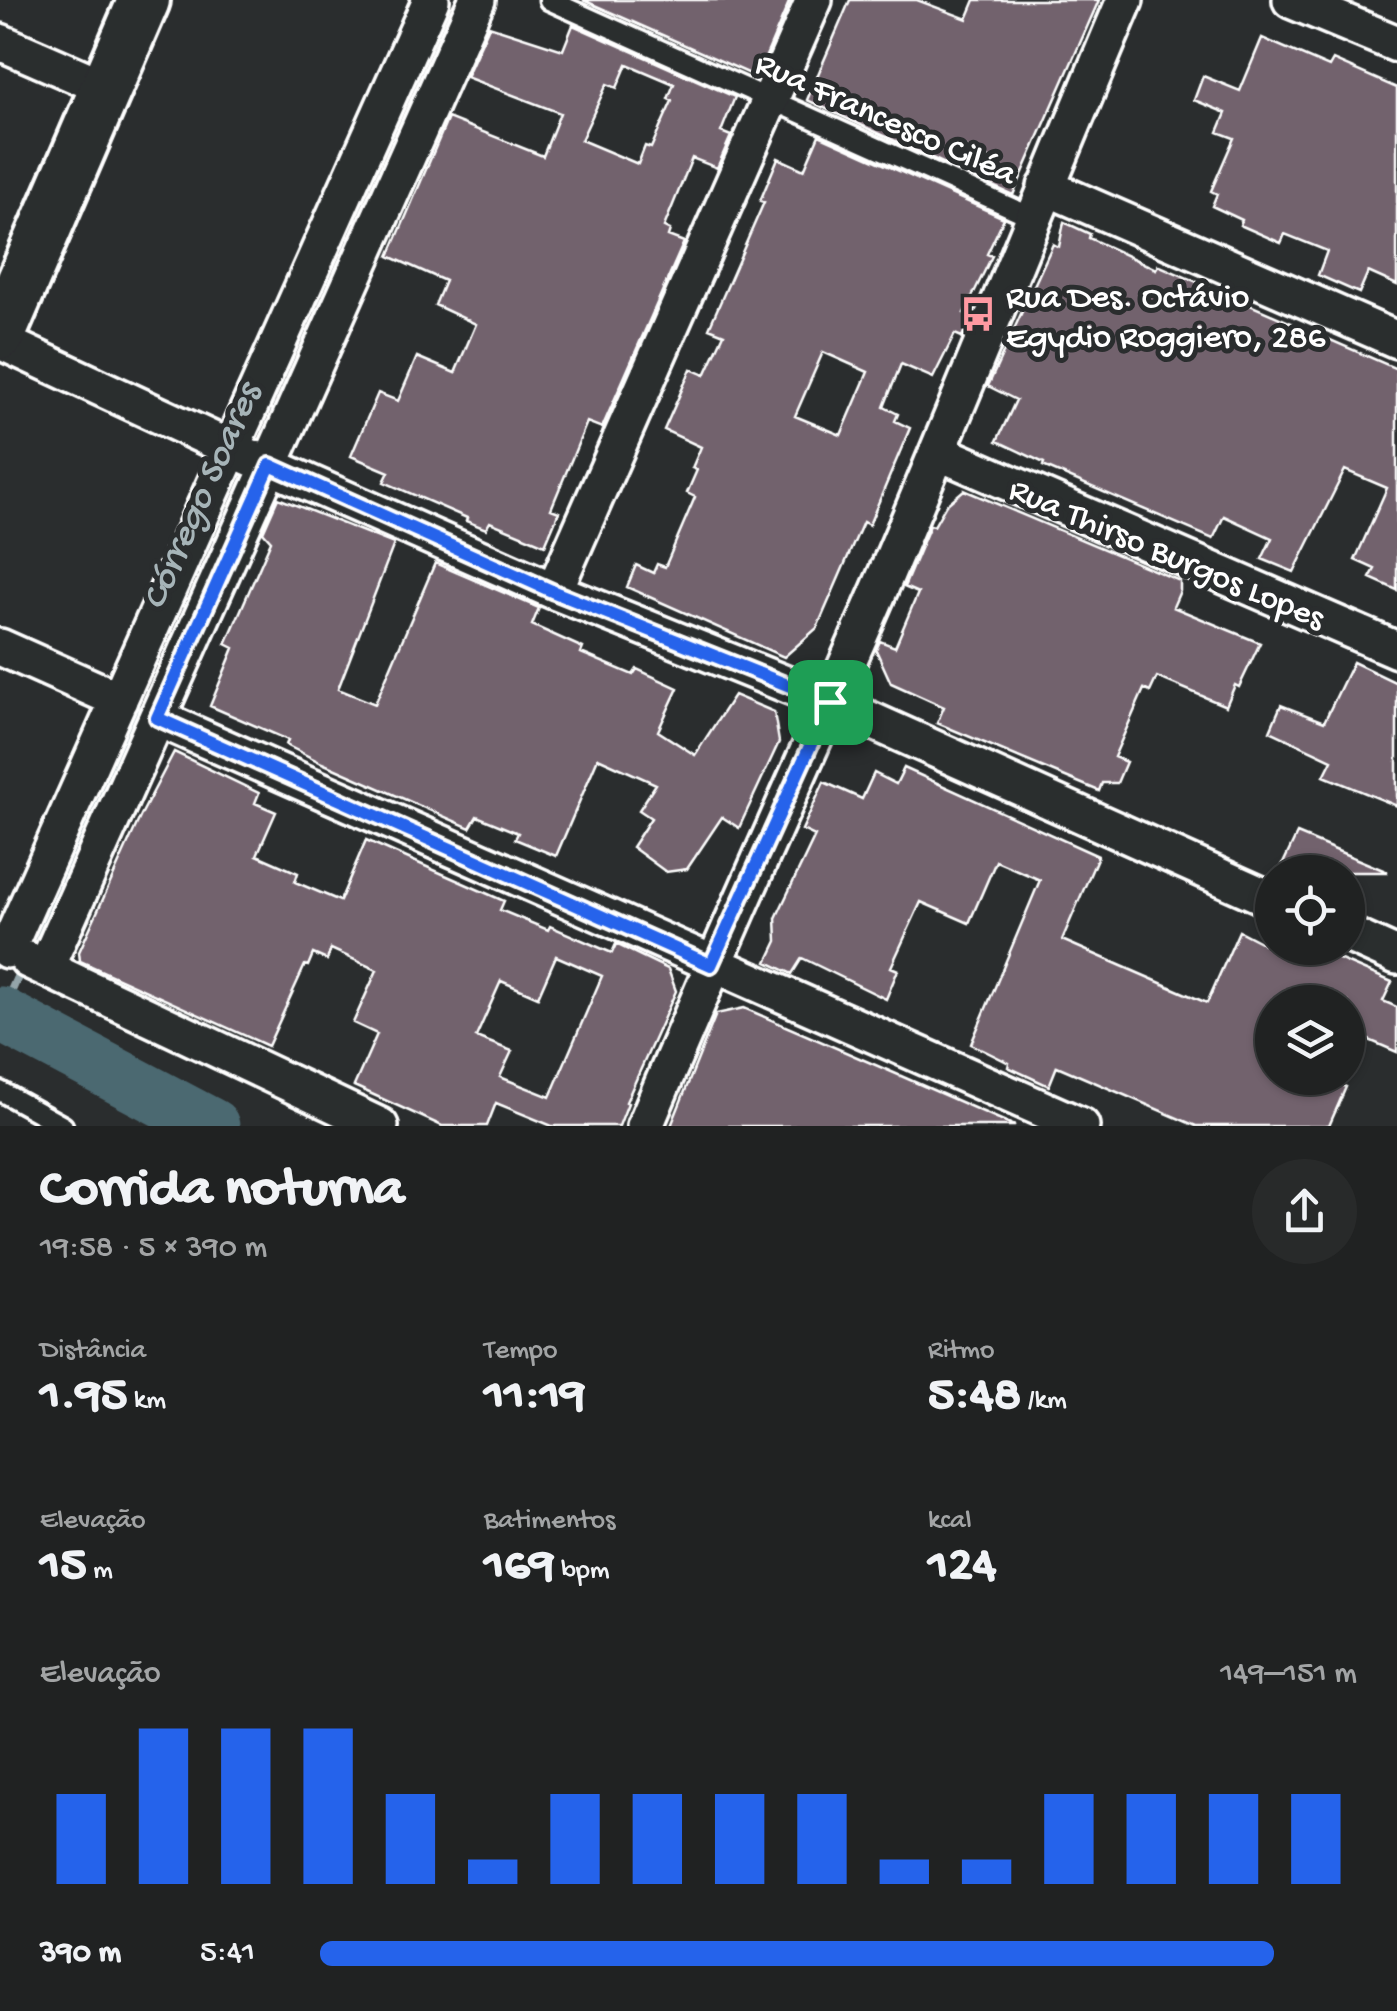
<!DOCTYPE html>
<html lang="pt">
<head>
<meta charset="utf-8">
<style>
	body { margin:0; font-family:"Gochi Hand",sans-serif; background:#282a2a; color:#f1f3f6; height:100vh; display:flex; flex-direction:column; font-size:38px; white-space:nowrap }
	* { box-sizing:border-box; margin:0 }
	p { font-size:32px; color:#a2a4a5 }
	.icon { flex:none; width:55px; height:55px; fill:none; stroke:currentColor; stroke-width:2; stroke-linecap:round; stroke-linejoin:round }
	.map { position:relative; height:1126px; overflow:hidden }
	.details { display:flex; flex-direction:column; background:#202222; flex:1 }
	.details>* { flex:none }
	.fabs { position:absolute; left:1255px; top:855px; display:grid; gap:20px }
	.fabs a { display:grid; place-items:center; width:110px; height:110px; border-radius:50%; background:#202222; box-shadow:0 2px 8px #0004,0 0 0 2px #3d3f40; font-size:50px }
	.pin { position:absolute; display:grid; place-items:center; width:85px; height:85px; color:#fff; margin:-42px; border-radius:20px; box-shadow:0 5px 15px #0006 }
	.round { display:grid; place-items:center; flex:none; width:105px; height:105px; border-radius:52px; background:#282a2a }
	.head { display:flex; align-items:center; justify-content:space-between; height:170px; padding:0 40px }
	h1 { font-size:55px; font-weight:700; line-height:75px }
	.metrics { display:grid; grid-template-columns:repeat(3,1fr); gap:15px; height:170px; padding:10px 40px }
	.metrics div { display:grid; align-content:center }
	.metrics b { font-size:50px; font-weight:700 }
	.metrics small { font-size:28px; font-weight:400 }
	.metrics p { font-size:28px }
	.chart { height:280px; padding:20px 40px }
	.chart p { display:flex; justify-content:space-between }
	.chart svg { width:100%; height:180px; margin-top:10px; stroke:#2563eb; stroke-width:6 }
	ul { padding:0 40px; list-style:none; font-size:32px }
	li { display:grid; grid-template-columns:160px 120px 1fr; align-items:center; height:75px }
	li i { height:25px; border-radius:12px; background:#2563eb }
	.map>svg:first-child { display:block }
</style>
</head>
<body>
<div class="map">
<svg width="1397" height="1126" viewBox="0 0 1397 1126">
	<rect width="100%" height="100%" fill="#2a2d2e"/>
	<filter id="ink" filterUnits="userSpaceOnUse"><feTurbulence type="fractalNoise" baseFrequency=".01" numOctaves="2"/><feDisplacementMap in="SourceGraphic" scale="20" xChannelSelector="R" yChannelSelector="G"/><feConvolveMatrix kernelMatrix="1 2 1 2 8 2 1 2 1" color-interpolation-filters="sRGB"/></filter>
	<g filter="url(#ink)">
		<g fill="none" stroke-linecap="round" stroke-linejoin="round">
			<path stroke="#94a5aa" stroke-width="9" d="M28,953L135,706
				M1,1014L22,967"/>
			<path stroke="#4c6971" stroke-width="55" d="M0,1014L212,1126"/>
		</g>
		<path fill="#72626d" stroke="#fff" stroke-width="2.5" fill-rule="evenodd" d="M583,0H790L757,77Z
			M850,0H917L967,19L975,0H1099L1013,195L990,185L1001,163L955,143L947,165L807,100Z
			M573,25L735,97L721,132L731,136L717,168L692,158L664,227L670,230L668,236L684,242L602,428L587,422L551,509L559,512L545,545L490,522L486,529L466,521L467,518L384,482L389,472L351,456L378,393L398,401L417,357L455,373L476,324L435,305L445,281L389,256L448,118L543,156L560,113L466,77L489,26L563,50ZM627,64L674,84L668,99L672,101L651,148L645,146L638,164L581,140L607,84L617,88Z
			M1262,38L1329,67L1333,60L1397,88V285L1368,272L1359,293L1318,275L1327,251L1285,234L1281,243L1240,225L1242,220L1212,206L1217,194L1211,191L1234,138L1218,132L1226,113L1194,100L1203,76L1240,91Z
			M819,135L1004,218L987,254L992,256L964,313L971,316L962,337L955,334L933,378L901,364L884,407L898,414L895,421L910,428L869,525L863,522L817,628L784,657L627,587L636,565L653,573L657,564L665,567L695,497L687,493L697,470L692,468L701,447L664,430L691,369L705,375L724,334L709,328L764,202L760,201L778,158L804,170ZM823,352L868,372L841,435L795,416Z
			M1064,222L1090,234L1089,238L1156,269L1158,265L1397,369V590L1370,578L1375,569L1355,560L1387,488L1345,470L1294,572L1262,559L1272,538L1224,516L1213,539L1043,466L1044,463L997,441L1016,400L988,386L1053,244L1059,247Z
			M964,490L1180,581V591L1173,607L1260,643L1239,687L1235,685L1226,706L1157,677L1150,692L1144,689L1114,757L1126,762L1117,783H1102L1099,791L937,723L944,707L891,683L876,650L880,641L895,647L918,593L904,587L930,525L934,526L946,505Z
			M278,498L394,544L338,689L375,704L435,563L539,608L532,625L583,648L581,653L633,675L637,669L678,688L658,731L695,755L734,695L774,712L779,742L739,828L722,817L687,869L666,872L632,847L651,818L639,810L656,784L598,758L556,856L515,839L518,833L477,816L470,828L322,763L286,745L288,740L210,706L234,648L226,644L271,541L263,532Z
			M1353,662L1397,683V806L1324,776L1332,760L1270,731L1281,705L1324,722Z
			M174,752L259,793L255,803L276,812L257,855L298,873L295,882L340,901L366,840L504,901L500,910L548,930L550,926L612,953L616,944L668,969L676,991L626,1102L628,1103L619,1126H552L496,1103L487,1126H442L354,1086L377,1034L353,1023L377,970L331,949L327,960L313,954L308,966L305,965L268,1046L80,961L79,952L141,815ZM556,956L602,976L550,1097L500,1077L512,1051L476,1037L501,981L538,997Z
			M904,768L1098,856L1062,940L1207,1003L1239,931L1272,948H1313L1392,982L1383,1001L1397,1007V1052L1348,1031V1002H1272V1078H1345L1341,1085L1346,1087L1329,1126H1196L1057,1066L1049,1086L1008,1067L1009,1063L971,1044L1040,880L996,861L969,923L921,902L891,967L898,970L886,999L802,958L792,974L767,962L777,941L776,918L815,836L802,830L824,782L862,799L874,773L896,784Z
			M1297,834L1388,872H1279Z
			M744,1008L901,1076L1015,1126H671L716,1014Z"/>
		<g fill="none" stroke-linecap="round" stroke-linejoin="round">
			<defs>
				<path id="lane" d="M549,0L1034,218
					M0,1091L63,1126"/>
				<path id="street" d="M1291,0L1397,44
					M0,42L106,88
					M1046,187L1397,340
					M0,341L234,450L554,591L830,702L1272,900
					M938,452L1397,650
					M554,591L814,0
					M0,647L119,700
					M157,718L1081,1126
					M1348,934L1397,956
					M7,950L431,0
					M28,960L380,1126
					M46,967L477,0
					M645,1126C721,942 805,762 884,579C966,387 1043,193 1125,0"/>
				<path id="secondary" d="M0,334L144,0"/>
			</defs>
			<use href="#lane" stroke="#fff" stroke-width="25"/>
			<use href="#street" stroke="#fff" stroke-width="42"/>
			<use href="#secondary" stroke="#fff" stroke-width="58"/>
			<use href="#lane" stroke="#2a2d2e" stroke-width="18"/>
			<use href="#street" stroke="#2a2d2e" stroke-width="35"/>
			<use href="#secondary" stroke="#2a2d2e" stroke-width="50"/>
		</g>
	</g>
	<g fill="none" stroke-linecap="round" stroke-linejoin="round" filter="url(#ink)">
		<defs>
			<path id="route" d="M270,465L554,592L830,702L711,965L157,718Z"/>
		</defs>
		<use href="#route" stroke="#fff" stroke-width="20"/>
		<use href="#route" stroke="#2563eb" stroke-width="12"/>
	</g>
	<defs>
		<symbol id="bus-bare" viewBox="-9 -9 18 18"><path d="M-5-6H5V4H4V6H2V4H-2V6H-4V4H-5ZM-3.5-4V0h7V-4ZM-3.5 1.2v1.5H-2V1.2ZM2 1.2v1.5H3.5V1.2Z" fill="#ff9aa2" stroke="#2a2d2e" stroke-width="2.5" paint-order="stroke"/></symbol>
	</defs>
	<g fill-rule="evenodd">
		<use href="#bus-bare" x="953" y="289" width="50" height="50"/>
	</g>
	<g text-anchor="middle" stroke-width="10" stroke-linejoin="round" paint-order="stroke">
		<g font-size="35" fill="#fff" stroke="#2a2d2e">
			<text transform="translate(887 116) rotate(24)" y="12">Rua Francesco Ciléa</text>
			<text transform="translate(1168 551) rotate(23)" y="12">Rua Thirso Burgos Lopes</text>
		</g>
		<g font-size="35" fill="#fff" stroke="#2a2d2e" text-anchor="start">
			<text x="1006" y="306">Rua Des. Octávio<tspan x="1006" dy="40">Egydio Roggiero, 286</tspan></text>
		</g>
		<g font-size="38" font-style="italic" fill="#a6b4b8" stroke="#2a2d2e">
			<text transform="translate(198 495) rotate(-66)" y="13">Córrego Soares</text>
		</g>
	</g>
</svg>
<div class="fabs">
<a><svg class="icon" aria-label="locate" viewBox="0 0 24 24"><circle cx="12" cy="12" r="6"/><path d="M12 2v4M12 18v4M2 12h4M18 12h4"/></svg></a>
<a><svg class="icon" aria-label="layers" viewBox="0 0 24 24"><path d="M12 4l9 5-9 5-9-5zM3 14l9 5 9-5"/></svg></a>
</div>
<div class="pin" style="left:830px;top:702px;background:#1e9e55"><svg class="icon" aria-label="arrive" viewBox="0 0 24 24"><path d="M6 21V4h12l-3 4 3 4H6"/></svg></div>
</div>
<section class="details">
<div class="head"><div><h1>Corrida noturna</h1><p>19:58 · 5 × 390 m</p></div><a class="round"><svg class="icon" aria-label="share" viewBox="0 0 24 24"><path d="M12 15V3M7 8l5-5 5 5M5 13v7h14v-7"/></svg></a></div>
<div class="metrics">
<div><p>Distância</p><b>1.95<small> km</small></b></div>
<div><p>Tempo</p><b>11:19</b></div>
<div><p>Ritmo</p><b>5:48<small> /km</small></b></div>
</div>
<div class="metrics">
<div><p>Elevação</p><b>15<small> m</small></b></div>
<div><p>Batimentos</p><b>169<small> bpm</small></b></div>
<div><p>kcal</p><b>124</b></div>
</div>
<div class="chart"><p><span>Elevação</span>149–151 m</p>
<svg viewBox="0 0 160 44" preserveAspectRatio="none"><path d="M5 44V22M15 44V6M25 44V6M35 44V6M45 44V22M55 44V38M65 44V22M75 44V22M85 44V22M95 44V22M105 44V38M115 44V38M125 44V22M135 44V22M145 44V22M155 44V22"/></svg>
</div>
<ul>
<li><b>390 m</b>5:41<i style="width:92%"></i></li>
</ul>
</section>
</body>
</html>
